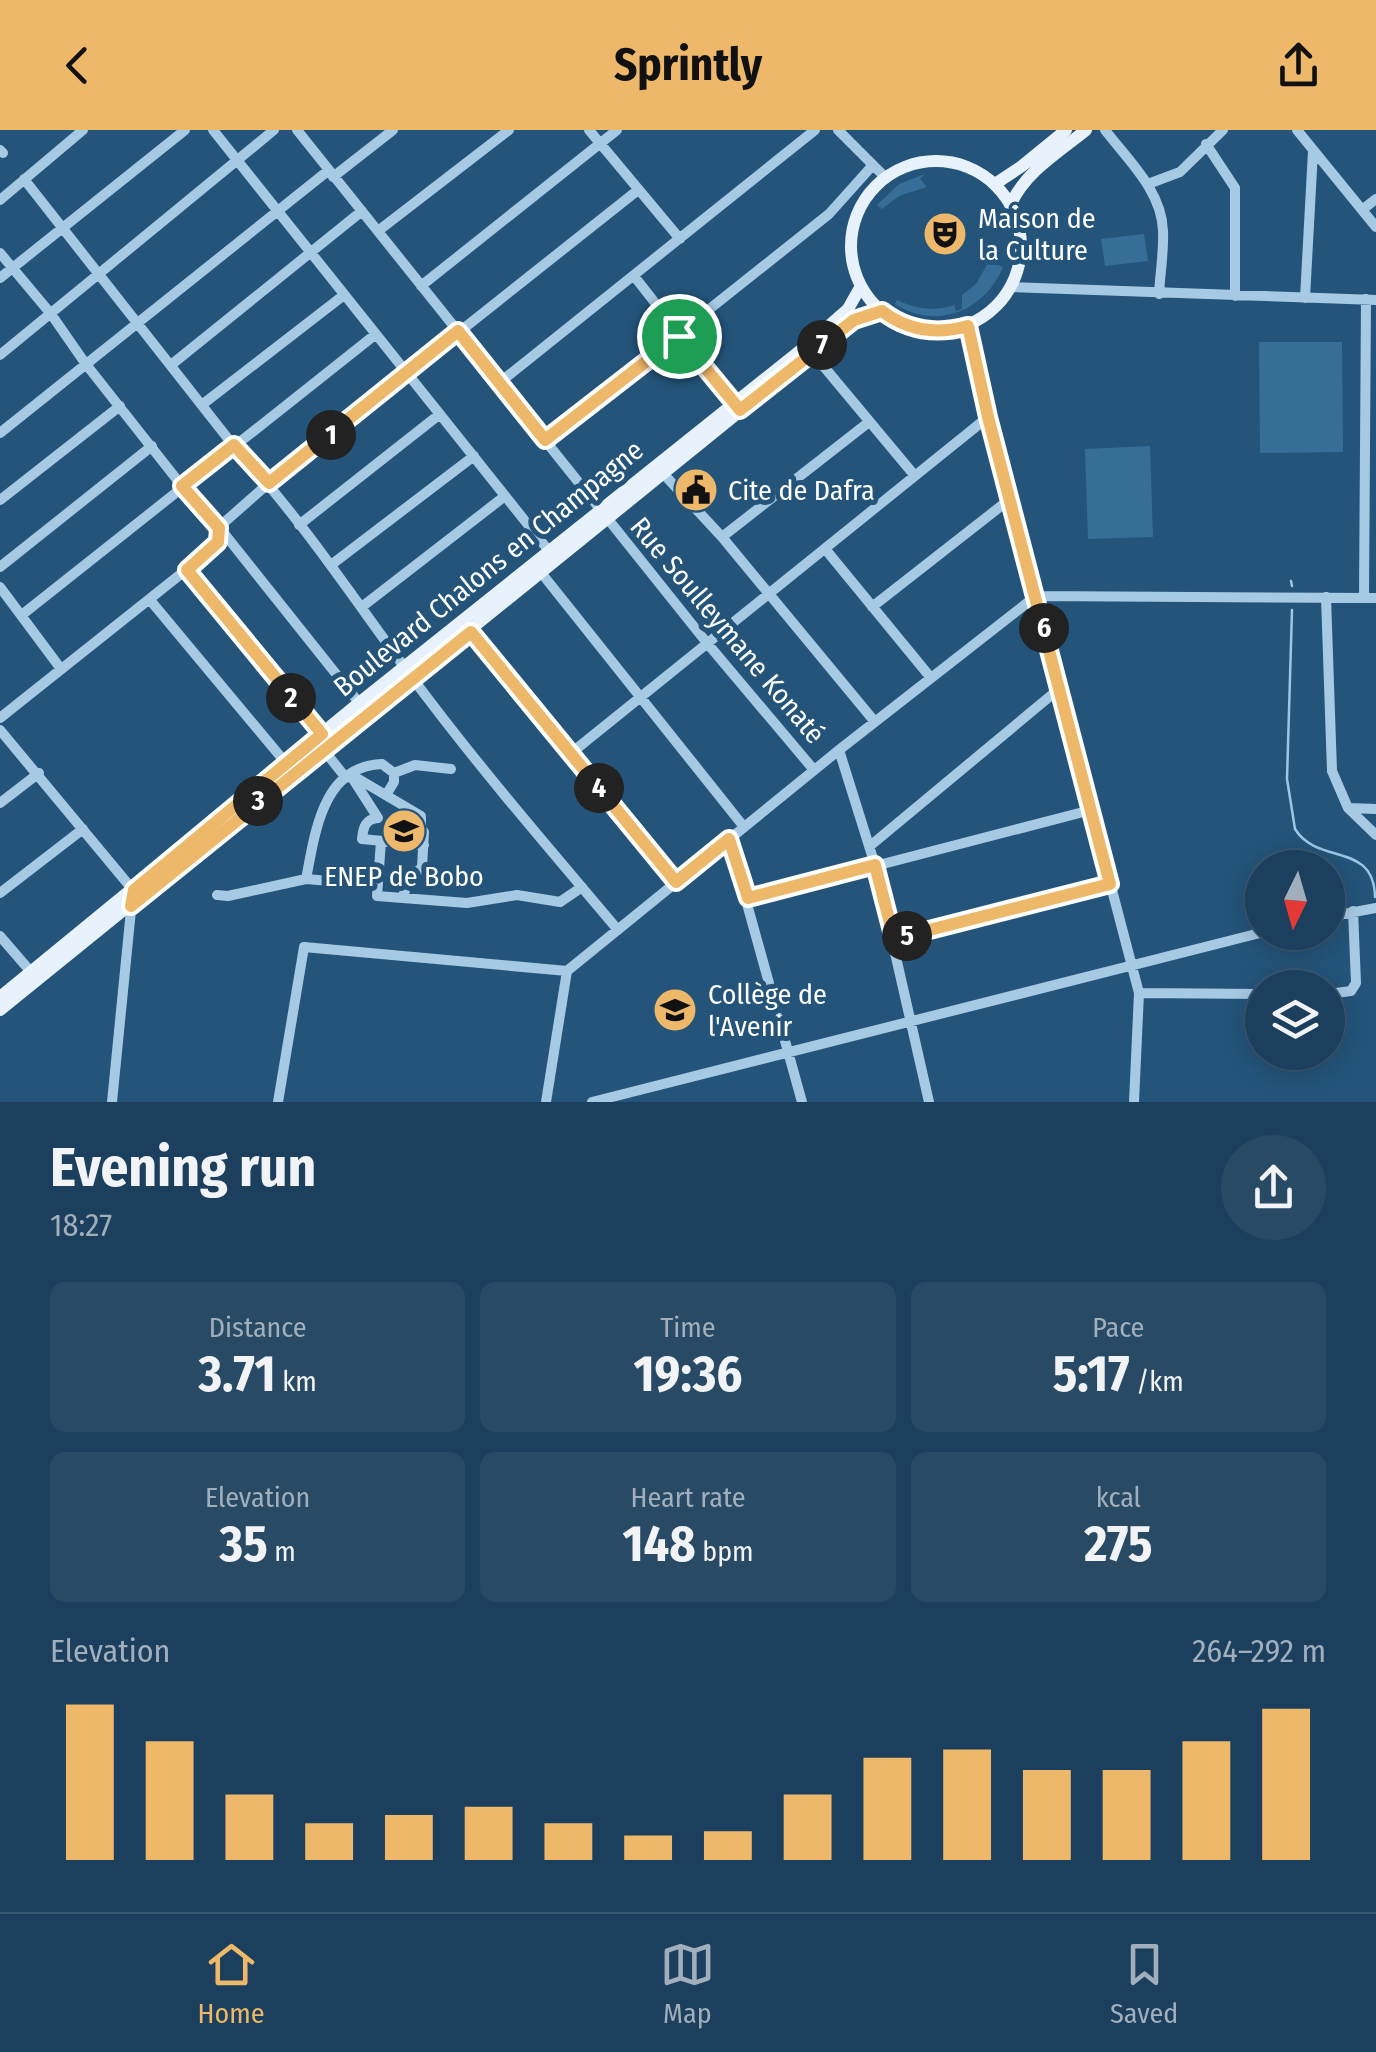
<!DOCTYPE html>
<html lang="en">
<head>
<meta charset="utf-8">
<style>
	body { margin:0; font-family:"Fira Sans Condensed",sans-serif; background:#284a65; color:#f1f3f6; height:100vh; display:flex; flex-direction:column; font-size:38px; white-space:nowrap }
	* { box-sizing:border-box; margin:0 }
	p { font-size:32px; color:#a0afbb }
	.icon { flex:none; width:55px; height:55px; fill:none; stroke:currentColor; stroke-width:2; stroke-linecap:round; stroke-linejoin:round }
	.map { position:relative; height:972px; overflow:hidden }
	.details { display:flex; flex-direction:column; background:#1b3f5c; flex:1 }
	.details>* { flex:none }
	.needle { width:65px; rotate:185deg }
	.controls { position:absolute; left:1245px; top:720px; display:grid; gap:20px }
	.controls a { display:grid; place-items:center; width:100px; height:100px; border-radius:50%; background:#1b3f5c; box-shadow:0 5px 25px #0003,0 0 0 2px #395872; font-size:50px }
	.pin { position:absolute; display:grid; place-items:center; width:85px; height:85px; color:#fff; margin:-42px; border:5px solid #fff; border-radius:50%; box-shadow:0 2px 10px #0007 }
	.km { position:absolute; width:50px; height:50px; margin:-25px; border-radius:50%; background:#222; color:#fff; font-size:28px; line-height:50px; text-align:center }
	.round { display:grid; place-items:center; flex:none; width:105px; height:105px; border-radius:52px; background:#284a65 }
	.summary { display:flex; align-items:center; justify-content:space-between; height:170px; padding:0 50px }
	h1 { font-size:55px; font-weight:700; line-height:75px }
	.figures { display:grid; grid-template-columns:repeat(3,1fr); gap:15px; height:170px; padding:10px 50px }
	.figures div { display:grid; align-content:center; border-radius:15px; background:#284a65; text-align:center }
	.figures b { font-size:50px; font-weight:700 }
	.figures small { font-size:28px; font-weight:400 }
	.figures p { font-size:28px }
	.chart { height:280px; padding:20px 50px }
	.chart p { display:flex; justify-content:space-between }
	.chart svg { width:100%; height:180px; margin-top:10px; stroke:#eeb86a; stroke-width:6 }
	header { display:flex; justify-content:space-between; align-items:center; height:130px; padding:0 50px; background:#eeb86a; color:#111; font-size:45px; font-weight:700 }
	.tab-bar { display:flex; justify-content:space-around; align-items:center; height:140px; border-top:2px solid #395872; background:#1b3f5c; font-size:28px; color:#a0afbb }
	.tab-bar a { display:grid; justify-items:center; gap:5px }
	.tab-bar .current { color:#eeb86a }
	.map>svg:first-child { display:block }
</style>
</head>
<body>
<header><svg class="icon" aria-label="back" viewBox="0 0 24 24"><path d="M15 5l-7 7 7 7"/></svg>Sprintly<svg class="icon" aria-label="share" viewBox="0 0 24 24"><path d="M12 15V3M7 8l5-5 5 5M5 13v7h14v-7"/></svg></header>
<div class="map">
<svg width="1376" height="972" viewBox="0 0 1376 972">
	<rect width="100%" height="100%" fill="#24547a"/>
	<path fill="#376e98" d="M925,44L920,49L927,57L899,66L882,79L877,75L899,54Z
		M1144,104L1148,131L1105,136L1101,109Z
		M989,131L1003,137C985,181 936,201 895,174L897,170C916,179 934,182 954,175L956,181L962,179V165L976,154Z
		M1259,212H1342L1343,322L1260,323Z
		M1150,316L1153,407L1088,409L1085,319Z"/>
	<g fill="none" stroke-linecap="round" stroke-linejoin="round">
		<path stroke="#9bc6e5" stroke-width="2.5" d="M1291,451L1292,456
			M1292,480L1287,649L1295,699C1318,736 1374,711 1375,767"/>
		<path stroke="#a7cae4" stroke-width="10" d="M213,0L553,426
			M297,0L707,513L814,640
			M589,0L680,109
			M838,0L886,48
			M1105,0C1128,30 1162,61 1163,101C1164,122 1160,144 1159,164
			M1297,0L1376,97
			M1206,14L1235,58V166
			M0,20L3,23
			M333,47L393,0
			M24,49L233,315C307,394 364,485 429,570C489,649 554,724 618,800
			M1148,54L1180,42L1223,0
			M0,70L83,0
			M1362,80L1376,69
			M378,101L509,0
			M0,123L51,184L85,233L182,356L219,397L364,579
			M634,146L736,276
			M0,148L185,0
			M421,156L617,0
			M1012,157L1376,170
			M1305,168L1313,21
			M968,196L988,287L1139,863L1134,972
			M810,220L915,346
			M0,225L274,0
			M171,235L362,81
			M499,253L815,0
			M203,274L344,165
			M0,303L329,40
			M545,310L829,84L872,36
			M658,338L722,407L875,592
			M0,370L120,276
			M299,395L440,284
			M722,407L869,292
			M826,420L931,548
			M331,435L474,326
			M0,437L152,316
			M187,440L326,609
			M539,440L744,697
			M0,457L61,539
			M1326,467L1332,641L1348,678L1376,705
			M1364,468L1366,169
			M150,470L290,638
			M363,476L505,366
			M872,477L1010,369
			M23,484L376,204
			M467,498L677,752
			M0,588L211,420L218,412L219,397L269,353L638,60
			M0,600L133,760L112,972
			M323,619L346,648
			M839,620L875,735L929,972
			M570,624L988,287
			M394,643L415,635L451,639
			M350,644L421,686V699L424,702L422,737L407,752L403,768
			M353,649L378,688C365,689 363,698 362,709L424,715
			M0,673L39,643
			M1349,678L1376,679
			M729,709L802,972
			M381,711L377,766L467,773L517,765L560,772L582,757
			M870,716L1060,558
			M306,749C315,704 322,636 382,634L394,643V652L386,665
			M0,763L83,699
			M217,765L228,766L306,749L378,755
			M748,769L1091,680
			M1328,787L1376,778
			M0,806L31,842L32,848
			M894,809L1110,754
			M1139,863L1262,864
			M1328,864L1351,861L1356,853L1353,781
			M278,972L304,817L567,841L839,620L1036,466L1376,468
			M546,972L567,841
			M592,972L1264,802"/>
		<path stroke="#e7f2fc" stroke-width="12" d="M851 116a85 85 0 1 1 170 0a85 85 0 1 1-170 0Z
			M995,54L1022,36L1066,0
			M1011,74C1025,42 1059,22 1086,0
			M0,867L359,573L806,216L848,179L861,156
			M0,880L812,223L855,190L882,181"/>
	</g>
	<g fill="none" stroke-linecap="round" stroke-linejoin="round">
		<defs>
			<path id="route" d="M882,181C908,201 936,205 968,196L988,287L1110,754L894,809L875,735L748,768L729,709L676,752L471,502L131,776L134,760L322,604L187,440L218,412L219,398L182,356L234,315L269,353L458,201L545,310L679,206L740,280L854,190Z"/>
		</defs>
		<use href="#route" stroke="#fff" stroke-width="20"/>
		<use href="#route" stroke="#eeb86a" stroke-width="12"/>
	</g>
	<defs>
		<symbol id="theatre-disc" viewBox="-11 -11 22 22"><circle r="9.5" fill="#eeb86a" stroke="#24547a"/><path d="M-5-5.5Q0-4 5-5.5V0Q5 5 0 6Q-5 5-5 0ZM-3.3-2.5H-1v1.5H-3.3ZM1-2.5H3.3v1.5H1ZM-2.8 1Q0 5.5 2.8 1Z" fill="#111"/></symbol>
		<symbol id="civic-disc" viewBox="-11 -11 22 22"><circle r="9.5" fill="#eeb86a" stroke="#24547a"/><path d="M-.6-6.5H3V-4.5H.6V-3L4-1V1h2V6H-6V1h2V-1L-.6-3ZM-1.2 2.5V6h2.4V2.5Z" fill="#111"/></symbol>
		<symbol id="university-disc" viewBox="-11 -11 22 22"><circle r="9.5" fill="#eeb86a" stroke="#24547a"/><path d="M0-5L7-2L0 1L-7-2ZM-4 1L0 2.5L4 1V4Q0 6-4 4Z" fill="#111"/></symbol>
	</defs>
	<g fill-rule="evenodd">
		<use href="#theatre-disc" x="920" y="79" width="50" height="50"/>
		<use href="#civic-disc" x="671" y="335" width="50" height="50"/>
		<use href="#university-disc" x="379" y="676" width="50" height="50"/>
		<use href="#university-disc" x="650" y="855" width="50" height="50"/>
	</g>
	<g text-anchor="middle" stroke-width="10" stroke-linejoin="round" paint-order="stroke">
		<g font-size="28" fill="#fff" stroke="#24547a" text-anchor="start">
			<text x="978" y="98">Maison de<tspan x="978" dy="32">la Culture</tspan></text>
			<text x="728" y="370">Cite de Dafra</text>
			<text x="404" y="756" text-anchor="middle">ENEP de Bobo</text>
			<text x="708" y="874">Collège de<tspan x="708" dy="32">l'Avenir</tspan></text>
		</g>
		<g font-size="28" fill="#fff" stroke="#24547a">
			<text transform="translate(488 438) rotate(-39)" y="10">Boulevard Chalons en Champagne</text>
			<text transform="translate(728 500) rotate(50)" y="10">Rue Soulleymane Konaté</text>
		</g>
	</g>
</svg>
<div class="controls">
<a><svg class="needle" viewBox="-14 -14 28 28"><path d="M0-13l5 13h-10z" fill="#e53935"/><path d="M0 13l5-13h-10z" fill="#a0afbb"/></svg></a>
<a><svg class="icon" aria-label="layers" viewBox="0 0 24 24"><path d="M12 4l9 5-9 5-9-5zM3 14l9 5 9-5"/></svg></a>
</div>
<div class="pin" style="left:679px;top:206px;background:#1e9e55"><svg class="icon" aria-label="arrive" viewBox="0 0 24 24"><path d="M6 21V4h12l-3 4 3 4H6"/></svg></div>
<b class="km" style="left:331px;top:305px">1</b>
<b class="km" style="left:291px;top:568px">2</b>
<b class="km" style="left:258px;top:671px">3</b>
<b class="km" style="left:599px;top:658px">4</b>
<b class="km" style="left:907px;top:806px">5</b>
<b class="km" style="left:1044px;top:498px">6</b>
<b class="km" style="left:822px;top:215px">7</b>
</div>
<section class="details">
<div class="summary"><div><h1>Evening run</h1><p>18:27</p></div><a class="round"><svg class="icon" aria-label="share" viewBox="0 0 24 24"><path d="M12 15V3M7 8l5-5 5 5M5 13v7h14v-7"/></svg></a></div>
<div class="figures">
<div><p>Distance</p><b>3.71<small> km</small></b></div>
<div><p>Time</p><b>19:36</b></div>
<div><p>Pace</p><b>5:17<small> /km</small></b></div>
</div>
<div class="figures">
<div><p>Elevation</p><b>35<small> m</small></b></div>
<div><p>Heart rate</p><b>148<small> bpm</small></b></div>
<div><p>kcal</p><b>275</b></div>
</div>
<div class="chart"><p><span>Elevation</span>264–292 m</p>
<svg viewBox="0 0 160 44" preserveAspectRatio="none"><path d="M5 44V6M15 44V15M25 44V28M35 44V35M45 44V33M55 44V31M65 44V35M75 44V38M85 44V37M95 44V28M105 44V19M115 44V17M125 44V22M135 44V22M145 44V15M155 44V7"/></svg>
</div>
</section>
<nav class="tab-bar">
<a class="current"><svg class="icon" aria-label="home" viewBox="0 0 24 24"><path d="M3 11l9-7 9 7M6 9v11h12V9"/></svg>Home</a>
<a><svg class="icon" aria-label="map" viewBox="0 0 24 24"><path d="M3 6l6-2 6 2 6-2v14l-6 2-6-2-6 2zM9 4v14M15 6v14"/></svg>Map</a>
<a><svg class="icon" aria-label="saved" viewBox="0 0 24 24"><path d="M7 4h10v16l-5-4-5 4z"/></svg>Saved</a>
</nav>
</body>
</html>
